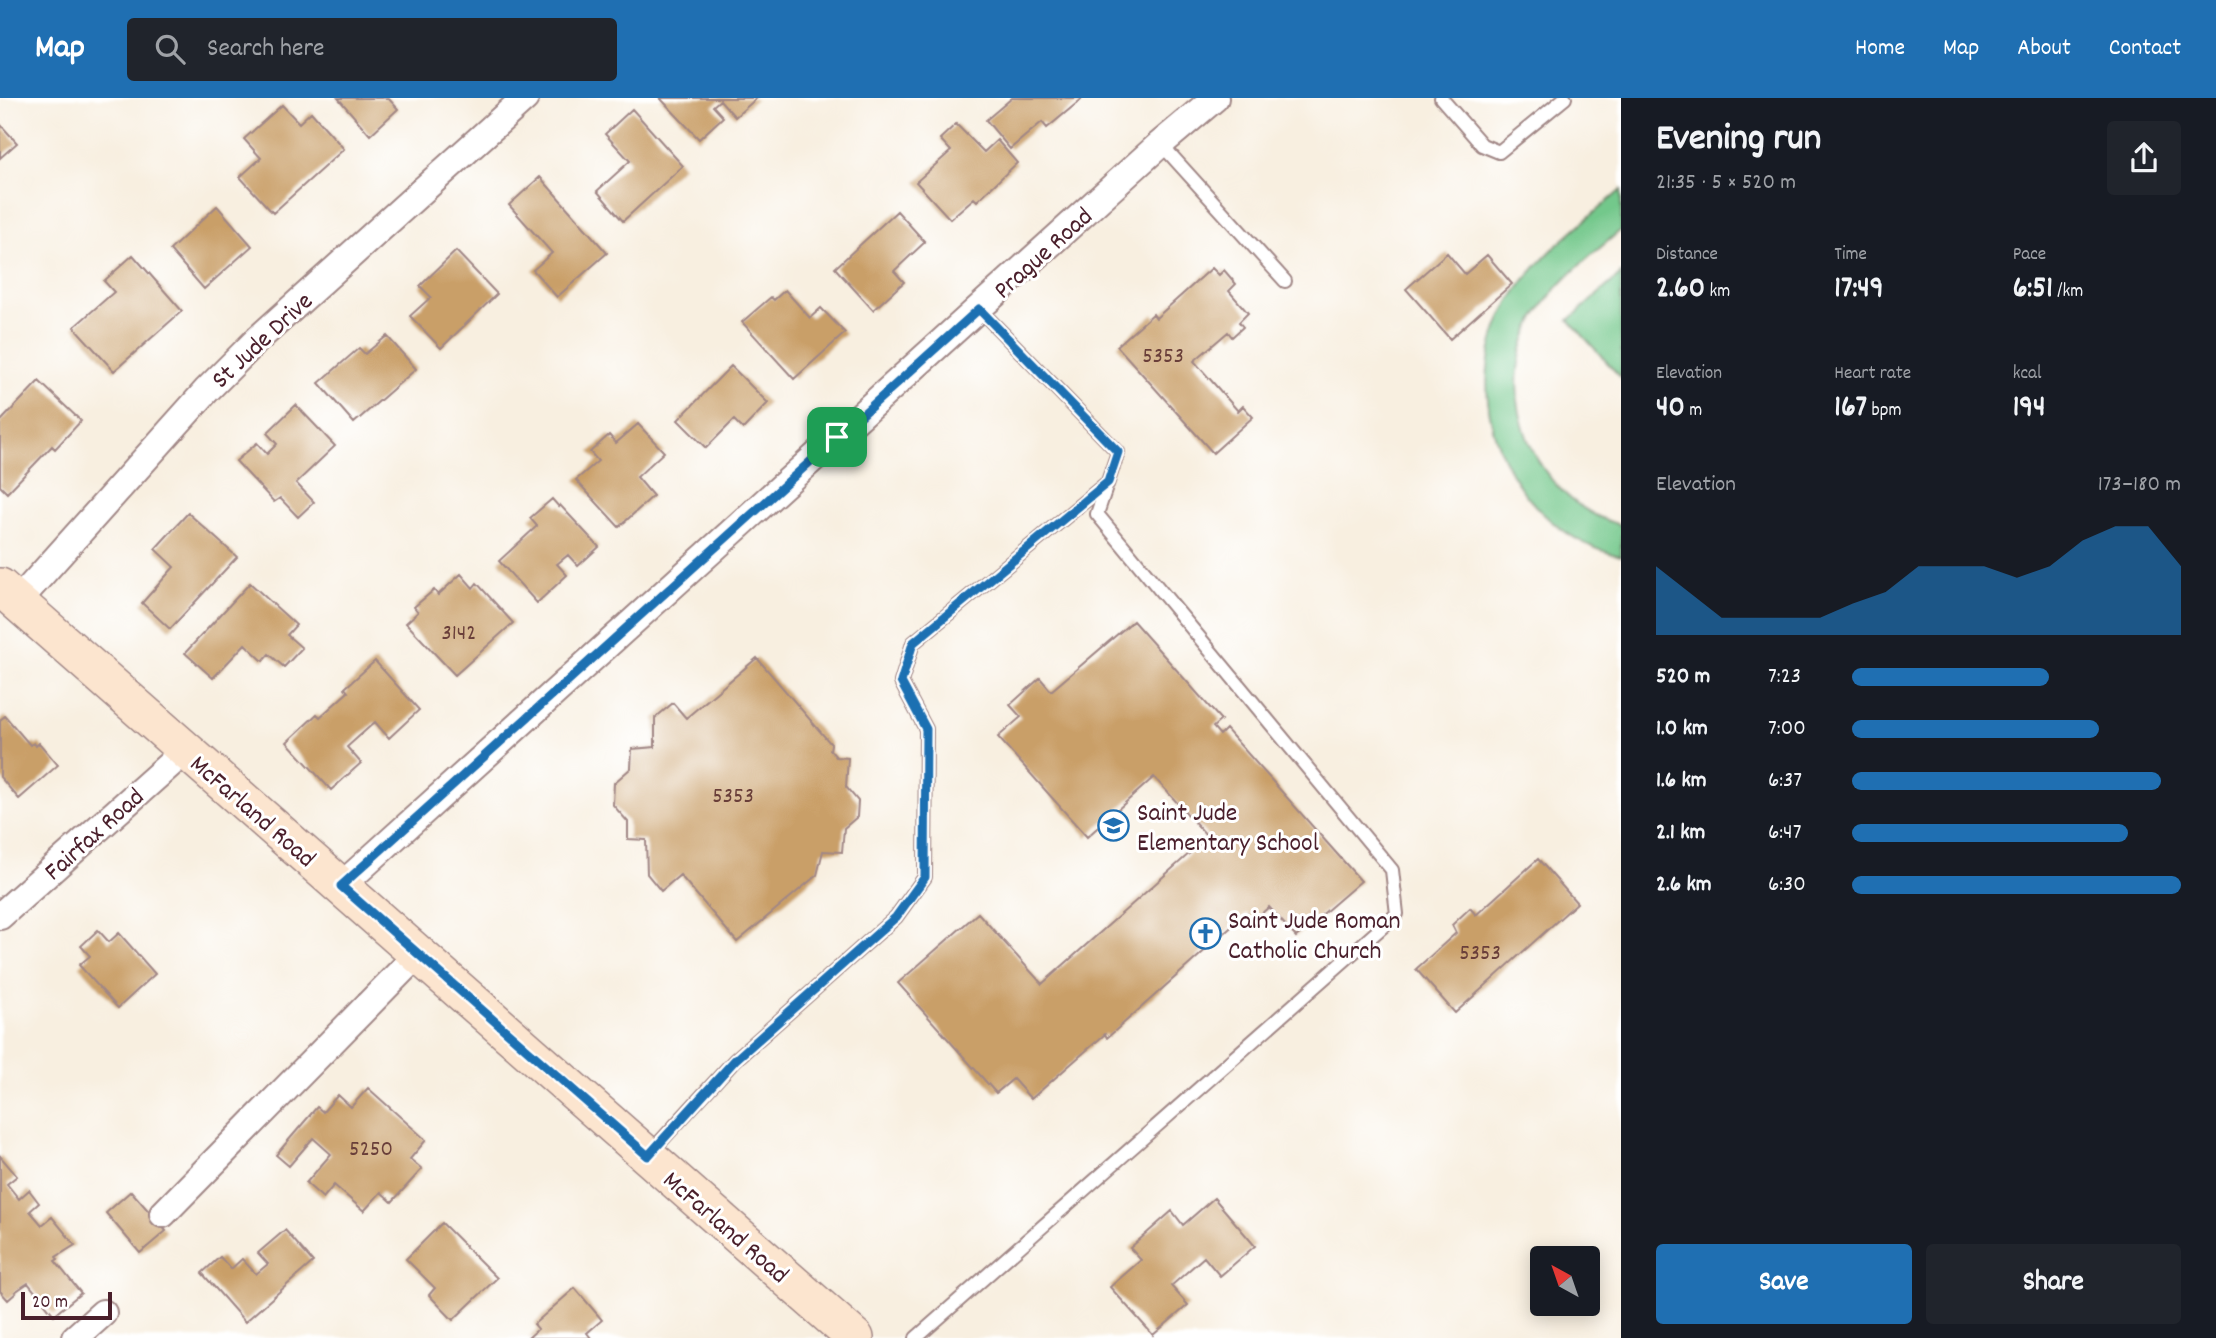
<!DOCTYPE html>
<html lang="en">
<head>
<meta charset="utf-8">
<style>
	body { margin:0; font-family:Dekko,sans-serif; background:#20242c; color:#f1f3f6; height:100vh; display:flex; flex-direction:column; font-size:26px; white-space:nowrap }
	* { box-sizing:border-box; margin:0 }
	p { font-size:23px; color:#9ea1a6 }
	.icon { flex:none; width:38px; height:38px; fill:none; stroke:currentColor; stroke-width:2; stroke-linecap:round; stroke-linejoin:round }
	.map { position:relative; flex:1; overflow:hidden }
	.panel { display:flex; flex-direction:column; background:#171b24; width:595px }
	.panel>* { flex:none }
	.needle { width:46px; rotate:320deg }
	.buttons { position:absolute; left:1530px; top:1148px; display:grid; gap:14px }
	.buttons a { display:grid; place-items:center; width:70px; height:70px; border-radius:7px; background:#171b24; box-shadow:0 4px 18px #0003; font-size:35px }
	.scale { position:absolute; left:21px; bottom:18px; width:91px; box-sizing:border-box; padding-left:7px; border:4px solid #4a1f2b; border-top:0; font-size:19px; line-height:24px; white-space:nowrap; color:#4a1f2b; -webkit-text-stroke:5px #fff; paint-order:stroke }
	.pin { position:absolute; display:grid; place-items:center; width:60px; height:60px; color:#fff; margin:-30px; border-radius:14px; box-shadow:0 4px 10px #0006 }
	.round { display:grid; place-items:center; flex:none; width:74px; height:74px; border-radius:7px; background:#20242c }
	.summary { display:flex; align-items:center; justify-content:space-between; height:119px; padding:0 35px }
	h1 { font-size:38px; font-weight:700; line-height:52px }
	.metrics { display:grid; grid-template-columns:repeat(3,1fr); gap:10px; height:119px; padding:7px 35px }
	.metrics div { display:grid; align-content:center }
	.metrics b { font-size:30px; font-weight:700 }
	.metrics small { font-size:19px; font-weight:400 }
	.metrics p { font-size:19px }
	.chart { height:196px; padding:14px 35px }
	.chart p { display:flex; justify-content:space-between }
	.chart svg { width:100%; height:126px; margin-top:7px; fill:#1f6fb2; opacity:.7 }
	.button { display:flex; gap:14px; margin-top:auto; padding:14px 35px }
	.button a { flex:1; height:80px; border-radius:7px; background:#1f6fb2; color:#fff; font-size:28px; font-weight:700; line-height:80px; text-align:center }
	.button a+a { background:#20242c; color:#f1f3f6 }
	ul { padding:0 35px; list-style:none; font-size:23px }
	li { display:grid; grid-template-columns:112px 84px 1fr; align-items:center; height:52px }
	li i { height:18px; border-radius:9px; background:#1f6fb2 }
	header { display:flex; align-items:center; gap:42px; box-sizing:border-box; height:98px; padding:0 35px; background:#1f6fb2; color:#fff }
	header strong { font-size:33px }
	nav { display:flex; gap:38px; margin-inline-start:auto; font-size:24px }
	.search { width:490px; height:63px; background:#20242c; display:flex; align-items:center; gap:18px; box-sizing:border-box; padding:0 24px; border-radius:7px; color:#9ea1a6; font-size:26px }
	main { display:flex; flex:1; min-height:0 }
	.map>svg:first-child { display:block }
</style>
</head>
<body>
<header>
<strong>Map</strong>
<div class="search"><svg class="icon" aria-label="search" viewBox="0 0 24 24"><circle cx="10" cy="10" r="6"/><path d="M15 15l6 6"/></svg>Search here</div>
<nav><a>Home</a><a>Map</a><a>About</a><a>Contact</a></nav>
</header>
<main>
<div class="map">
<svg width="1621" height="1240" viewBox="0 0 1621 1240">
	<rect width="100%" height="100%" fill="#fff"/>
	<filter id="ink" filterUnits="userSpaceOnUse"><feTurbulence type="fractalNoise" baseFrequency=".0143" numOctaves="2"/><feDisplacementMap in="SourceGraphic" scale="14" xChannelSelector="R" yChannelSelector="G"/><feConvolveMatrix kernelMatrix="1 2 1 2 8 2 1 2 1" color-interpolation-filters="sRGB"/></filter>
	<filter id="wash" filterUnits="userSpaceOnUse"><feTurbulence type="fractalNoise" baseFrequency=".00686" numOctaves="4" result="noise"/><feDisplacementMap in="SourceGraphic" scale="28" xChannelSelector="R" yChannelSelector="G"/><feGaussianBlur stdDeviation="1.57" result="paint"/><feColorMatrix in="noise" values="0 0 0 0 0 0 0 0 0 0 0 0 0 0 0 0 0 1.4 0 .05"/><feComposite in="paint" operator="in"/></filter>
	<g filter="url(#wash)">
		<rect width="100%" height="100%" fill="#f8efe0"/>
		<path fill="#73c88b" stroke="#5e745b" stroke-width="2" d="M1621,92V132C1592,157 1558,182 1538,215C1488,293 1533,403 1621,427V458C1513,434 1452,302 1509,205C1536,159 1582,126 1621,92Z
			M1621,176V280L1569,222Z"/>
		<g id="blocks">
			<path fill="#c99f67" d="M338,0H388L398,11L370,37Z
				M660,0H757L735,19L720,2L713,8L723,19L699,41Z
				M1012,0H1083L1047,30L1042,24L1010,51L986,22Z
				M282,7L299,25L311,14L344,51L273,115L240,79L261,60L244,41Z
				M632,11L683,68L623,123L597,93L630,63L605,36Z
				M0,26L17,45L0,60Z
				M956,26L984,54L997,42L1017,65L977,103L974,100L950,121L916,84L951,53L940,41Z
				M540,79L607,155L557,199L533,172L552,155L509,107Z
				M217,108L252,148L204,191L170,152Z
				M897,113L925,144L894,173L904,184L873,212L835,170Z
				M456,153L497,196L441,250L410,218L431,199L420,188Z
				M1447,155L1465,176L1487,157L1512,186L1450,241L1406,191Z
				M133,157L182,213L114,273L74,229L114,194L104,183Z
				M1212,170L1219,177L1224,172L1236,186L1229,193L1248,215L1239,224L1243,229L1232,239L1228,234L1194,263L1238,313L1243,308L1253,319L1213,355L1117,248L1153,216L1156,220Z
				M785,192L810,220L821,210L845,235L794,281L742,224L771,199L774,202Z
				M387,238L416,271L354,325L319,285L359,250L365,256Z
				M731,268L768,305L743,331L734,322L706,350L678,322Z
				M39,283L81,323L55,351L52,348L7,395L0,388V324Z
				M296,307L335,348L296,385L314,404L298,419L280,400L274,404L236,363L257,345L267,356L277,346L267,335Z
				M638,326L664,354L637,379L653,398L619,429L576,382L598,363L590,354L609,337L616,345Z
				M552,401L559,409L560,407L599,449L578,468L568,457L557,466L567,477L537,505L499,463L537,428L530,420Z
				M188,415L237,459L170,531L142,505L174,469L155,451Z
				M461,476L473,490L477,485L513,525L455,577L406,525L418,514L414,509L434,492L438,497Z
				M250,485L296,527L287,537L302,550L284,569L269,556L263,563L245,546L213,580L185,555Z
				M1133,523L1221,622L1213,629L1220,637L1226,631L1361,783L1296,839L1269,809L1253,823L1247,815L1107,940L1105,936L1031,1001L1013,981L996,995L898,885L978,815L1042,886L1208,739L1154,679L1087,739L998,639L1021,619L1010,607L1040,580L1051,593Z
				M757,560L831,646L830,652L836,659L848,660L846,689L858,703L857,719L844,730L842,754L823,753L817,777L737,844L680,777L661,793L647,776L646,742L628,741V724L613,707L614,685L631,670L632,651L655,649V620L673,605L686,620Z
				M375,563L419,612L389,640L375,624L347,649L361,665L331,692L287,644L317,616L320,619L348,594L345,590Z
				M5,618L30,647L34,645L36,648L39,645L58,667L19,701L0,679V622Z
				M1538,761L1577,805L1455,915L1416,871L1456,835L1452,827L1470,810L1476,817Z
				M98,832L109,844L119,835L155,876L118,910L79,867L90,858L81,848Z
				M368,990L426,1042L410,1061L422,1071L392,1104L381,1094L364,1113L334,1087L323,1100L306,1085L331,1056L313,1040L289,1068L276,1057L317,1009L323,1014L338,997L351,1009Z
				M0,1058L17,1078L7,1086L19,1101L29,1092L39,1105L30,1113L42,1127L52,1119L75,1147L56,1159L58,1161L55,1163L81,1195L54,1217L28,1185L15,1194L16,1195L8,1202L0,1193Z
				M131,1093L166,1133L140,1155L106,1115Z
				M1214,1100L1255,1148L1220,1178L1204,1159L1171,1188L1188,1207L1153,1237L1110,1189L1141,1162L1130,1150L1172,1113L1183,1127Z
				M442,1125L497,1180L453,1222L429,1197L435,1190L406,1161Z
				M285,1132L313,1164L245,1224L202,1175L220,1159L231,1171L242,1161L256,1176L268,1166L258,1155Z
				M575,1190L602,1222L587,1235L591,1240H528L538,1231L534,1226Z"/>
		</g>
	</g>
	<g filter="url(#ink)">
		<use href="#blocks" fill-opacity="0" stroke="#a18786" stroke-width="2"/>
		<g fill="none" stroke-linecap="round" stroke-linejoin="round">
			<defs>
				<path id="lane" d="M1441,0L1482,47L1499,54L1565,0
					M1161,46L1285,183
					M650,1055L735,962L896,819L925,779L926,631L901,584L913,545L1108,384
					M916,1240L1397,816L1392,772L1097,416L1118,354L979,211"/>
				<path id="street" d="M17,504L207,292L259,240L525,0
					M341,788L1158,48L1215,0
					M0,818L186,652
					M163,1116L418,856
					M75,1240L103,1215"/>
				<path id="secondary" d="M0,489L855,1240"/>
			</defs>
			<use href="#lane" stroke="#a18786" stroke-width="16"/>
			<use href="#street" stroke="#a18786" stroke-width="30"/>
			<use href="#secondary" stroke="#a18786" stroke-width="40"/>
			<use href="#lane" stroke="#fff" stroke-width="12"/>
			<use href="#street" stroke="#fff" stroke-width="26"/>
			<use href="#secondary" stroke="#fce5cf" stroke-width="37"/>
		</g>
	</g>
	<g fill="none" stroke-linecap="round" stroke-linejoin="round" filter="url(#ink)">
		<defs>
			<path id="route" d="M979,211L1118,354L1108,384L913,545L901,584L926,631L925,779L896,819L735,962L648,1058L341,788Z"/>
		</defs>
		<use href="#route" stroke="#fff" stroke-width="14"/>
		<use href="#route" stroke="#1f6fb2" stroke-width="9"/>
	</g>
	<defs>
		<symbol id="school-ring" viewBox="-11 -11 22 22"><circle r="9.5" fill="#fff" stroke="#1f6fb2" stroke-width="1.5"/><path d="M0-5L7-2L0 1L-7-2ZM-4 1L0 2.5L4 1V4Q0 6-4 4Z" fill="#1f6fb2"/></symbol>
		<symbol id="church-ring" viewBox="-11 -11 22 22"><circle r="9.5" fill="#fff" stroke="#1f6fb2" stroke-width="1.5"/><path d="M-1.2-6h2.4v3.5h3.3v2.4h-3.3V6h-2.4V-.1h-3.3v-2.4h3.3Z" fill="#1f6fb2"/></symbol>
	</defs>
	<g fill-rule="evenodd">
		<use href="#school-ring" x="1096" y="710" width="35" height="35"/>
		<use href="#church-ring" x="1188" y="818" width="35" height="35"/>
	</g>
	<g text-anchor="middle" stroke-width="6" stroke-linejoin="round" paint-order="stroke">
		<g font-size="23" fill="#6a3f3a">
			<text x="1163" y="264">5353</text>
			<text x="459" y="541">3142</text>
			<text x="733" y="704">5353</text>
			<text x="1480" y="861">5353</text>
			<text x="371" y="1057">5250</text>
		</g>
		<g font-size="26" fill="#4a1f2b" stroke="#fff">
			<text transform="translate(1042 154) rotate(-42)" y="9">Prague Road</text>
			<text transform="translate(261 241) rotate(-43)" y="9">St Jude Drive</text>
			<text transform="translate(254 712) rotate(41)" y="9">McFarland Road</text>
			<text transform="translate(93 735) rotate(-42)" y="9">Fairfax Road</text>
			<text transform="translate(727 1128) rotate(41)" y="9">McFarland Road</text>
		</g>
		<g font-size="26" fill="#4a1f2b" stroke="#fff" text-anchor="start">
			<text x="1137" y="722">Saint Jude<tspan x="1137" dy="30">Elementary School</tspan></text>
			<text x="1228" y="830">Saint Jude Roman<tspan x="1228" dy="30">Catholic Church</tspan></text>
		</g>
	</g>
</svg>
<div class="buttons">
<a><svg class="needle" viewBox="-14 -14 28 28"><path d="M0-13l5 13h-10z" fill="#e53935"/><path d="M0 13l5-13h-10z" fill="#9ea1a6"/></svg></a>
</div>
<div class="scale">20 m</div>
<div class="pin" style="left:837px;top:339px;background:#1e9e55"><svg class="icon" aria-label="arrive" viewBox="0 0 24 24"><path d="M6 21V4h12l-3 4 3 4H6"/></svg></div>
</div>
<section class="panel">
<div class="summary"><div><h1>Evening run</h1><p>21:35 · 5 × 520 m</p></div><a class="round"><svg class="icon" aria-label="share" viewBox="0 0 24 24"><path d="M12 15V3M7 8l5-5 5 5M5 13v7h14v-7"/></svg></a></div>
<div class="metrics">
<div><p>Distance</p><b>2.60<small> km</small></b></div>
<div><p>Time</p><b>17:49</b></div>
<div><p>Pace</p><b>6:51<small> /km</small></b></div>
</div>
<div class="metrics">
<div><p>Elevation</p><b>40<small> m</small></b></div>
<div><p>Heart rate</p><b>167<small> bpm</small></b></div>
<div><p>kcal</p><b>194</b></div>
</div>
<div class="chart"><p><span>Elevation</span>173–180 m</p>
<svg viewBox="0 0 160 44" preserveAspectRatio="none"><path d="M0 44V20L10 29L20 38L30 38L40 38L50 38L60 33L70 29L80 20L90 20L100 20L110 24L120 20L130 11L140 6L150 6L160 20V44z"/></svg>
</div>
<ul>
<li><b>520 m</b>7:23<i style="width:60%"></i></li>
<li><b>1.0 km</b>7:00<i style="width:75%"></i></li>
<li><b>1.6 km</b>6:37<i style="width:94%"></i></li>
<li><b>2.1 km</b>6:47<i style="width:84%"></i></li>
<li><b>2.6 km</b>6:30<i style="width:100%"></i></li>
</ul>
<div class="button"><a>Save</a><a>Share</a></div>
</section>
</main>
</body>
</html>
